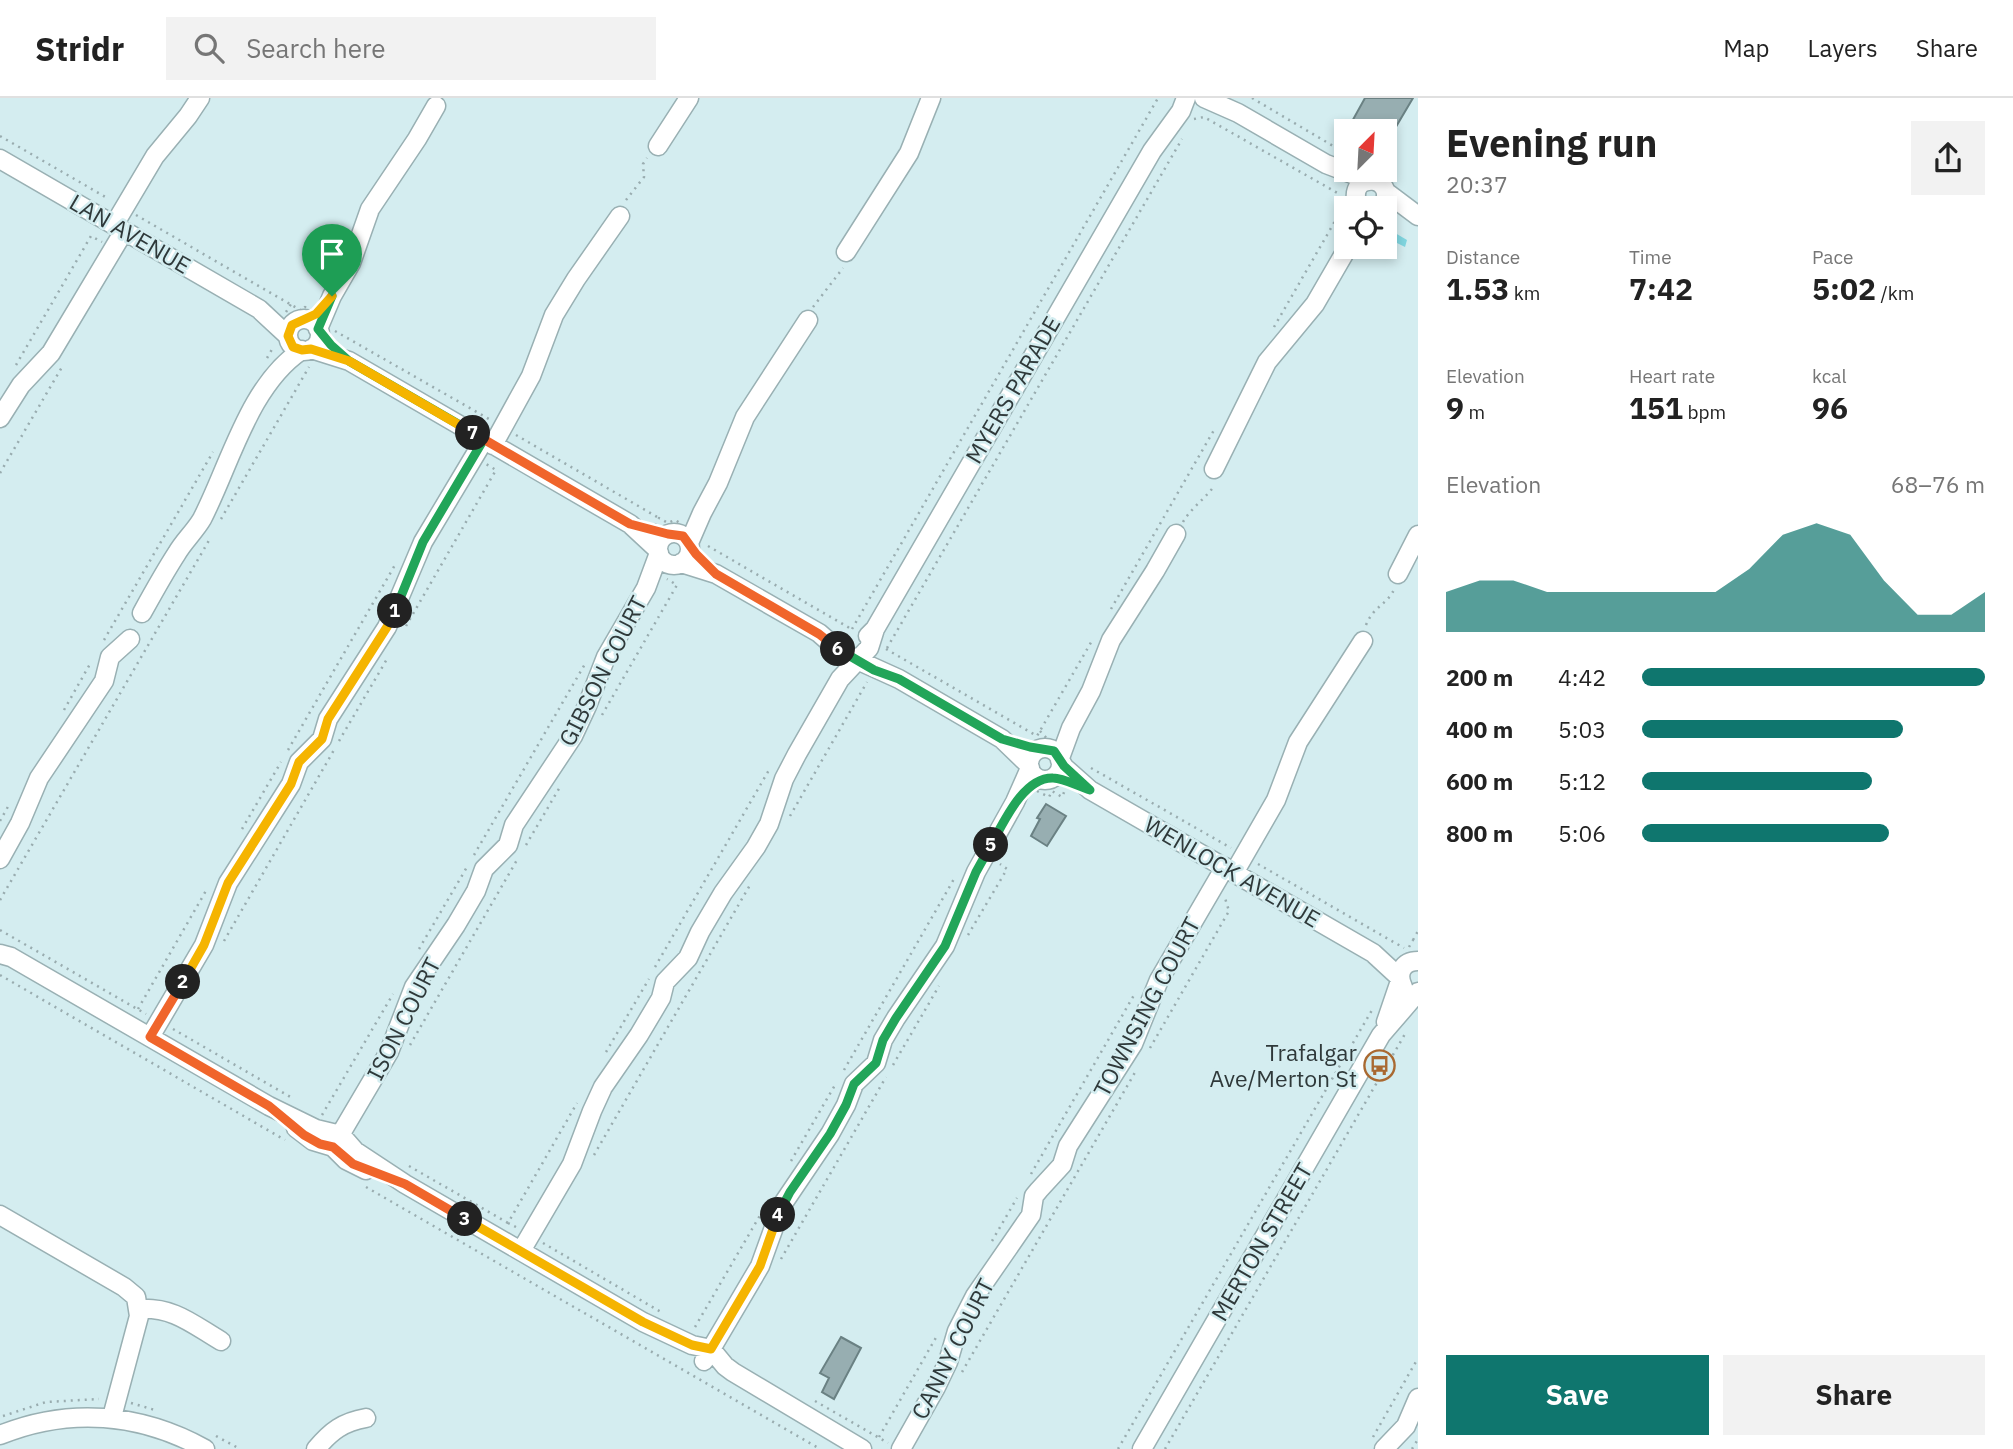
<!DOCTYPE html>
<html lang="en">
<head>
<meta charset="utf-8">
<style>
	body { margin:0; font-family:"IBM Plex Sans",sans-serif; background:#f2f2f2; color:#222; height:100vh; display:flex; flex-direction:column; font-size:26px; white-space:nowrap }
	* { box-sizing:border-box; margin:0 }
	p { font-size:23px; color:#767676 }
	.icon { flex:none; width:38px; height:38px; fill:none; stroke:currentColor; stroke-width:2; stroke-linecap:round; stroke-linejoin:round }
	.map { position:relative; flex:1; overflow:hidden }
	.sheet { display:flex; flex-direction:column; background:#fff; width:595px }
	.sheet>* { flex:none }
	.needle { width:46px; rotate:24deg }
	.fabs { position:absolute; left:1334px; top:21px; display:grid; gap:14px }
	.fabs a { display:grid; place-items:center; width:63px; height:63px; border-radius:0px; background:#fff; box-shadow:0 4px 10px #0003; font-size:35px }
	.pin { position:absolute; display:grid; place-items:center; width:60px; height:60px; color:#fff; margin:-72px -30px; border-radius:50% 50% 50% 0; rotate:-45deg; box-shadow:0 0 7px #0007 }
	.pin .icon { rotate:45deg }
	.km { position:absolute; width:35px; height:35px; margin:-18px; border-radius:50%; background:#222; color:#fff; font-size:19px; line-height:35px; text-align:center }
	.round { display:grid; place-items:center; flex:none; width:74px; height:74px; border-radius:0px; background:#f2f2f2 }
	.headline { display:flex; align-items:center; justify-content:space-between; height:119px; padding:0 28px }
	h1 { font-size:38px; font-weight:700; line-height:52px }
	.metrics { display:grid; grid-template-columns:repeat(3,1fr); gap:10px; height:119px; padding:7px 28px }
	.metrics div { display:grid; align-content:center }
	.metrics b { font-size:30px; font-weight:700 }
	.metrics small { font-size:19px; font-weight:400 }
	.metrics p { font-size:19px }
	.chart { height:196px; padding:14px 28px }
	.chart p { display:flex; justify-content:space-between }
	.chart svg { width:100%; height:126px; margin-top:7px; fill:#0f766e; opacity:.7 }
	.button { display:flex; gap:14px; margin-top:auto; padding:14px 28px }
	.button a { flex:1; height:80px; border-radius:0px; background:#0f766e; color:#fff; font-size:28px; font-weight:700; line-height:80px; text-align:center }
	.button a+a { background:#f2f2f2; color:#222 }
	ul { padding:0 28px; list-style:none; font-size:23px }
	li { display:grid; grid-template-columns:112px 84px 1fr; align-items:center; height:52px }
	li i { height:18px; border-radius:9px; background:#0f766e }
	header { display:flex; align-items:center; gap:42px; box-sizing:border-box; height:98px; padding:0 35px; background:#fff; border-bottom:2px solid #e0e0e0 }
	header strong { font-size:33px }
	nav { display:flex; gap:38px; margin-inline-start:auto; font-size:24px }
	.search { width:490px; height:63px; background:#f2f2f2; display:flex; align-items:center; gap:18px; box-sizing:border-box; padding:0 24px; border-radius:0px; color:#767676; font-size:26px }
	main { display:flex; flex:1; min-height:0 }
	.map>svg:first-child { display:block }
</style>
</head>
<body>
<header>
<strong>Stridr</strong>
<div class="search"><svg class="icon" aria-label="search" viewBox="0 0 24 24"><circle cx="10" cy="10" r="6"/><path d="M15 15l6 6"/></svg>Search here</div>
<nav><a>Map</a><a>Layers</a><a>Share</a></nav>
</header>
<main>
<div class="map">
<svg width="1418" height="1351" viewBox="0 0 1418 1351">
	<rect width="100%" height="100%" fill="#d4edf0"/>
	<path fill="#81d6e0" d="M1390,132L1407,142L1405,149L1385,139Z"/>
	<path fill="#97aeb1" stroke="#6a8183" stroke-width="2" d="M1365,0H1413L1384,49V33H1361L1350,27Z
		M1046,706L1066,718L1047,748L1031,738L1040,721L1037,720Z
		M841,1239L861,1250L834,1301L822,1294L829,1280L820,1275Z"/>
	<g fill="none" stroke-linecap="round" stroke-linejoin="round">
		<defs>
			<path id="minor" d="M1204,0L1238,15L1326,66L1368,82
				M658,48L689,0
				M0,61L259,211L288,238
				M1386,94L1418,118
				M1362,110C1354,103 1354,94 1360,86C1379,75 1395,94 1380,110
				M114,127L155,58L188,18L200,0
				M846,154L909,55L931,0
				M288 237a16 16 0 1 1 32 0a16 16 0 1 1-32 0Z
				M318,231L332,198L351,165L370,111L417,41L436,8
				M311,251L349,263L630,426L658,452
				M0,320L21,287L51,255L124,133
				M493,347L531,278L554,217L576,181L620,118
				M1214,371L1267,264L1315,206L1348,149
				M658 451a16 16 0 1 1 32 0a16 16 0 1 1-32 0Z
				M689,445L702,415L718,385L745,319L808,222
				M681,465L716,476L819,535L835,549L857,562L899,581L1002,641L1029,667
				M1398,476L1418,437
				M142,515C153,495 164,475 177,455C184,443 195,433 202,421C230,367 249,287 302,252
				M868,538L875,531L1152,53L1181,13L1186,0
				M1029 666a16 16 0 1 1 32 0a16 16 0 1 1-32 0Z
				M1060,660L1071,630L1091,593L1111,542L1155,473L1176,436
				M1060,662L1064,669L1090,692L1373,855L1399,879
				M0,761L20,725L39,680L104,583L110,559L130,541
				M1234,775L1276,702L1298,644L1363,543
				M0,856L11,859L269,1008L316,1031L341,1037L355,1053L405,1086L643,1224L692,1247L711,1251L725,1268L733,1274L862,1351
				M1403,889C1396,875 1403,863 1418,863
				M1386,924L1400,883
				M150,939L204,847L228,785L291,686L299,664L322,641L328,621L387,529L423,444L484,342
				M296,1030L313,1043L333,1049L346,1062L366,1072
				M333,1049L389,954L414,889L456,827L476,793L484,771L508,747L514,727L573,638L587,608L606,559L646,490L659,455
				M0,1117L124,1189L136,1199L139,1218L112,1319
				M521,1153L572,1066L592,1013L603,989L639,937L661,900L665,884L688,860L700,834L723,795L756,749L769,726L784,681L797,656L840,581L869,550L875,531
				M139,1211C174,1209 192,1226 221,1243
				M704,1263L760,1168L782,1107L830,1036L846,1007L854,986L876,965L883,942L896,920L945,848L976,774L1015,704L1030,670
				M0,1337C69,1309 140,1315 205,1351
				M316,1351C331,1333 343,1324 366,1320
				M901,1351L936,1289L948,1264L957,1233L975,1198L1031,1117L1034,1098L1039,1092L1062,1067L1068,1048L1133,946L1159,882L1225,769
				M1142,1351L1381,937L1418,894
				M1384,1351L1406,1328L1418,1300"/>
		</defs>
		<use href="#minor" stroke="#99b0b3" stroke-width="21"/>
		<path stroke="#99acaf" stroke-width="2.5" stroke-dasharray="2 5" stroke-linecap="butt" d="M1252,0L1345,55
			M1194,21L1204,19L1341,97
			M0,38L109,101
			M626,102L644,79L643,66L647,60
			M136,117L302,213L305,209L311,213
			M813,209L843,170
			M286,214L291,206
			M1274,229L1342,111
			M335,233L489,321
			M267,260L274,248
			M16,267L91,138L102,144
			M516,337L659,420
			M0,375L62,269
			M221,421L309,269
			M1183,424C1191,410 1205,401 1215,387
			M655,427L659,420L668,425L675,422L680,425
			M708,448L853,532
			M1111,511L1214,332
			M1366,527C1374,507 1389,506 1395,489
			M406,528L496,372L486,366
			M852,531L1158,0
			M104,542L213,354
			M887,550L1182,41
			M886,551L1037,638L1093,541
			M64,612L90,566
			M602,617L677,487L667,481
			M1040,633L1049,643
			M339,643L387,561
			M288,652L395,467
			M1091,670L1231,750
			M1037,693L1049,699L1052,693L1062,699L1065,692
			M790,718L867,584
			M0,723L10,705
			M242,731L281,664
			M526,747L560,689
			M474,757L585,566
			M1258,766L1404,850
			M0,802L211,439
			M0,832L146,916
			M968,837L1007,771L1000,766
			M1413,842L1418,833
			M224,843L334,652
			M1409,849L1413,842L1418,844
			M419,851L467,769
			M655,869L769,672
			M0,877L285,1042
			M138,911L207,791
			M173,931L294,1001
			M410,947L517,762
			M1150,950L1229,813L1225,800
			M606,954L649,881
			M893,967L939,888
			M844,972L954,781
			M322,1017L393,896
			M594,1057L750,787
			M791,1063L835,987
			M409,1068L508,1125
			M1031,1076L1134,897
			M366,1089L820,1351
			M516,1129L508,1125L577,1005
			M992,1143L1017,1100
			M543,1145L661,1214
			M781,1161L886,979
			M695,1229L762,1114
			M962,1274L1137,971
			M815,1303L888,1345
			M131,1305L155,1312
			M3,1318L46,1304L99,1301
			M216,1338L240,1351
			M879,1339L938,1236
			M1373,1339L1418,1260
			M1118,1351L1372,912
			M1165,1351L1405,936
			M1412,1351L1418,1341"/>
		<use href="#minor" stroke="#fff" stroke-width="18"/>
	</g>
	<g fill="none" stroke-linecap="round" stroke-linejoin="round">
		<defs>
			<path id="split-1" d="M332,198L318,231L331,247L349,263L484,341L423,444L395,513"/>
			<path id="split-2" d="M183,884L204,847L228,785L291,686L299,664L322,641L328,621L387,529L395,513"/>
			<path id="split-3" d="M183,884L150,939L269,1008L304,1037L320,1046L333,1049L353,1066L405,1086L465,1121"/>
			<path id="split-4" d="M465,1121L643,1224L692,1247L711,1251L760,1168L778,1117"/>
			<path id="split-5" d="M778,1117L790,1094L830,1036L846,1007L854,986L876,965L883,942L896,920L945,848L976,774L991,747"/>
			<path id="split-6" d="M838,551L874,572L899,581L1002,641L1030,649L1054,653L1064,668L1090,692C1079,689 1064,680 1053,680C1023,679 1003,726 991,747"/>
			<path id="split-7" d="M473,335L630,426L668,436L683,438L696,456L716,476L819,536L838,551"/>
			<path id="split-8" d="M332,198L316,216L292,227L288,238L293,249L302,252L311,251L349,263L473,335"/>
		</defs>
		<use href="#split-1" stroke="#fff" stroke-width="14"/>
		<use href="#split-2" stroke="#fff" stroke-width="14"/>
		<use href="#split-3" stroke="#fff" stroke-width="14"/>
		<use href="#split-4" stroke="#fff" stroke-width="14"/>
		<use href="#split-5" stroke="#fff" stroke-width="14"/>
		<use href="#split-6" stroke="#fff" stroke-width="14"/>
		<use href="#split-7" stroke="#fff" stroke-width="14"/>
		<use href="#split-8" stroke="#fff" stroke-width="14"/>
		<use href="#split-1" stroke="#22a559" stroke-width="9"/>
		<use href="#split-2" stroke="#f5b400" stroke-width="9"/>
		<use href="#split-3" stroke="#f0652b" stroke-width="9"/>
		<use href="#split-4" stroke="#f5b400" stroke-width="9"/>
		<use href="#split-5" stroke="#22a559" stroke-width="9"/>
		<use href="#split-6" stroke="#22a559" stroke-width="9"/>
		<use href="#split-7" stroke="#f0652b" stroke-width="9"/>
		<use href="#split-8" stroke="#f5b400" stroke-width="9"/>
	</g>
	<defs>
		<symbol id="bus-ring" viewBox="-11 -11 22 22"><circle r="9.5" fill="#d4edf0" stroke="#a96931" stroke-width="1.5"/><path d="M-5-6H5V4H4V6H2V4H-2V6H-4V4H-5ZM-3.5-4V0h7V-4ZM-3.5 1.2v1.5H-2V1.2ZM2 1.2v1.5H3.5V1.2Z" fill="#a96931"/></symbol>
	</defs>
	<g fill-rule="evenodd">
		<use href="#bus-ring" x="1362" y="950" width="35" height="35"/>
	</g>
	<g text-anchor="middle" stroke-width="5" stroke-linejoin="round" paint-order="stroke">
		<g font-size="23" fill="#2f393a" stroke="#d4edf0">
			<text transform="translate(130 136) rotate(30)" y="8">LAN AVENUE</text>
			<text transform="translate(1013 292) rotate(-60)" y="8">MYERS PARADE</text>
			<text transform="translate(603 573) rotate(-63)" y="8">GIBSON COURT</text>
			<text transform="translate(1232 774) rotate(30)" y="8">WENLOCK AVENUE</text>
			<text transform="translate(1147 909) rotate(-62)" y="8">TOWNSING COURT</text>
			<text transform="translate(404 921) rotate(-63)" y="8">ISON COURT</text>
			<text transform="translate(1262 1144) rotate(-60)" y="8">MERTON STREET</text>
			<text transform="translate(953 1251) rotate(-63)" y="8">CANNY COURT</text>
		</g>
		<g font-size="23" fill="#2f393a" stroke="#d4edf0" text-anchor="end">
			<text x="1357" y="963">Trafalgar<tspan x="1357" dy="26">Ave/Merton St</tspan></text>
		</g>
	</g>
</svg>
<div class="fabs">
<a><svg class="needle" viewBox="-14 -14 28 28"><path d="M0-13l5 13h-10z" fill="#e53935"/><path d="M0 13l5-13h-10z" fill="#767676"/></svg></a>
<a><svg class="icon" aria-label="locate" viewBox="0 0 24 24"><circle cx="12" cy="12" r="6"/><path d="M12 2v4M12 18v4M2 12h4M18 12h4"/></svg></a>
</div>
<div class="pin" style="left:332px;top:198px;background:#1e9e55"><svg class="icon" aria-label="arrive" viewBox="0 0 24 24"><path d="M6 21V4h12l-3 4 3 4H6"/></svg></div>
<b class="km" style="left:395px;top:513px">1</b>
<b class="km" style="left:183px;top:884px">2</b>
<b class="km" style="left:465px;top:1121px">3</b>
<b class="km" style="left:778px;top:1117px">4</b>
<b class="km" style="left:991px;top:747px">5</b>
<b class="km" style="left:838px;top:551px">6</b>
<b class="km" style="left:473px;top:335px">7</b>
</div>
<section class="sheet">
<div class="headline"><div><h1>Evening run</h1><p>20:37</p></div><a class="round"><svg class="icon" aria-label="share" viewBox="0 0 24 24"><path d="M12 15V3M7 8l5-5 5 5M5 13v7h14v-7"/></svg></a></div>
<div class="metrics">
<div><p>Distance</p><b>1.53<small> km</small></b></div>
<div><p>Time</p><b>7:42</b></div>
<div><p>Pace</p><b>5:02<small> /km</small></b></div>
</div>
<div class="metrics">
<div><p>Elevation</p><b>9<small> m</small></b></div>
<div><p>Heart rate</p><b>151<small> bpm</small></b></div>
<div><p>kcal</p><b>96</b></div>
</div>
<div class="chart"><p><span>Elevation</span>68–76 m</p>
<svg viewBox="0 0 160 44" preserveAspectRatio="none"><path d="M0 44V30L10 26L20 26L30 30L40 30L50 30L60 30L70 30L80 30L90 22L100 10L110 6L120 10L130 26L140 38L150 38L160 30V44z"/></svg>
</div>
<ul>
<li><b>200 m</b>4:42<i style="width:100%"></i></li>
<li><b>400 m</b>5:03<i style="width:76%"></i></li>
<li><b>600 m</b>5:12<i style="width:67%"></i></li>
<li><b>800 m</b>5:06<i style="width:72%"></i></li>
</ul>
<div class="button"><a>Save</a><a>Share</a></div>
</section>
</main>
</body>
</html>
